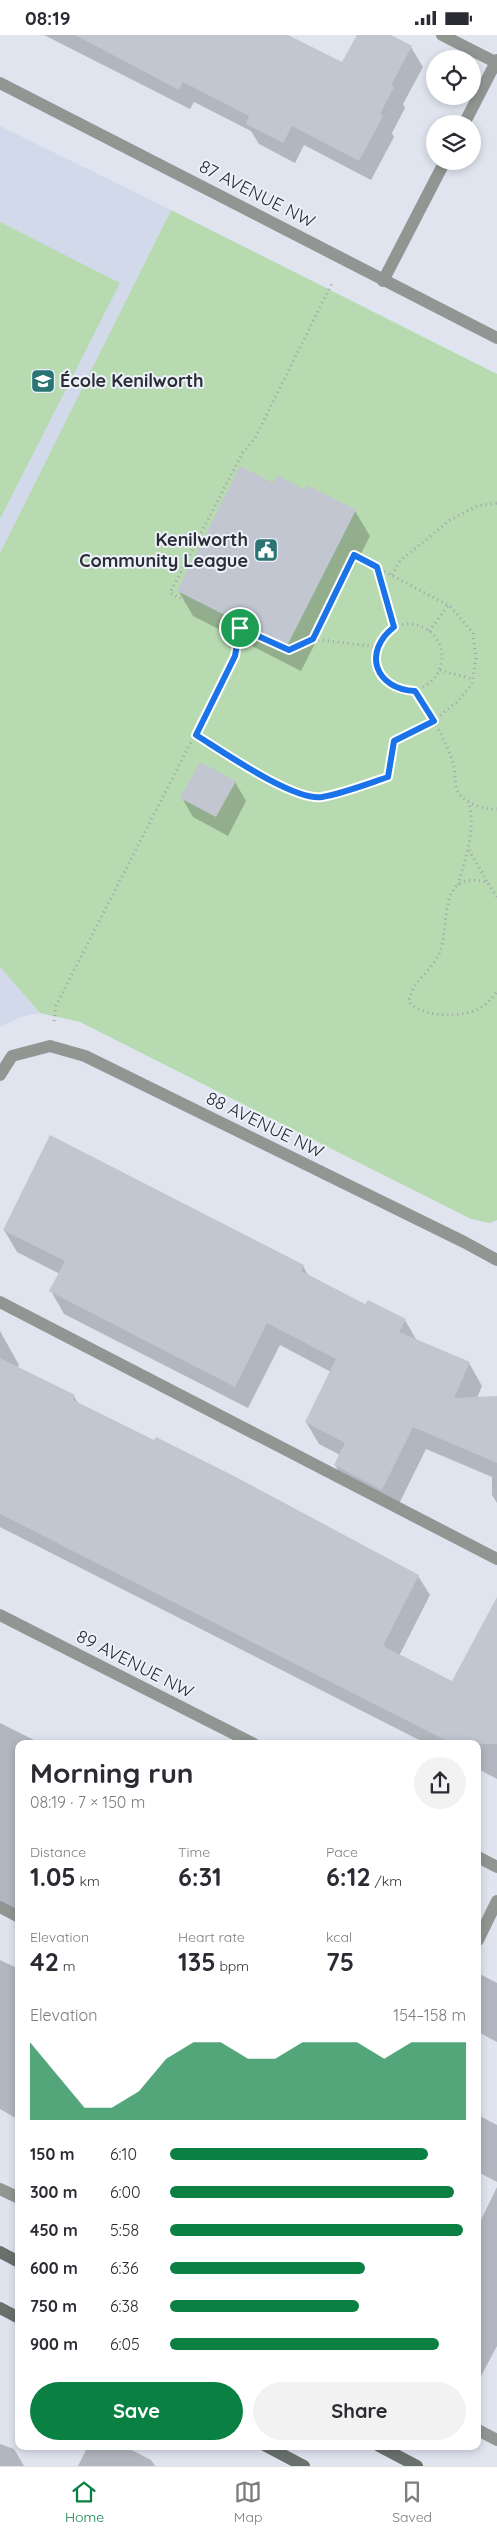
<!DOCTYPE html>
<html lang="en">
<head>
<meta charset="utf-8">
<style>
	body { margin:0; font-family:Quicksand,sans-serif; background:#f2f2f3; color:#2b2b33; height:100vh; display:flex; flex-direction:column; font-size:19px; white-space:nowrap }
	* { box-sizing:border-box; margin:0 }
	p { font-size:16px; color:#7c7c81 }
	.icon { flex:none; width:28px; height:28px; fill:none; stroke:currentColor; stroke-width:2; stroke-linecap:round; stroke-linejoin:round }
	.map { position:relative; flex:1; overflow:hidden }
	.details { position:absolute; left:15px; top:1705px; width:466px; height:710px; display:flex; flex-direction:column; background:#fff; border-radius:10px; box-shadow:0 2px 8px #0003 }
	.details>* { flex:none }
	.buttons { position:absolute; left:426px; top:15px; display:grid; gap:10px }
	.buttons a { display:grid; place-items:center; width:55px; height:55px; border-radius:50%; background:#fff; box-shadow:0 2px 8px #0003; font-size:25px }
	.pin { position:absolute; display:grid; place-items:center; width:42px; height:42px; color:#fff; margin:-21px; border:2px solid #fff; border-radius:50%; box-shadow:0 1px 5px #0007 }
	.round { display:grid; place-items:center; flex:none; width:52px; height:52px; border-radius:26px; background:#f2f2f3 }
	.summary { display:flex; align-items:center; justify-content:space-between; height:85px; padding:0 15px }
	h1 { font-size:28px; font-weight:700; line-height:38px }
	.stats { display:grid; grid-template-columns:repeat(3,1fr); gap:8px; height:85px; padding:5px 15px }
	.stats div { display:grid; align-content:center }
	.stats b { font-size:25px; font-weight:700 }
	.stats small { font-size:14px; font-weight:400 }
	.stats p { font-size:14px }
	.chart { height:140px; padding:10px 15px }
	.chart p { display:flex; justify-content:space-between }
	.chart svg { width:100%; height:90px; margin-top:5px; fill:#0b8043; opacity:.7 }
	.primary-button { display:flex; gap:10px; margin-top:auto; padding:10px 15px }
	.primary-button a { flex:1; height:58px; border-radius:30px; background:#0b8043; color:#fff; font-size:20px; font-weight:700; line-height:58px; text-align:center }
	.primary-button a+a { background:#f2f2f3; color:#2b2b33 }
	ul { padding:0 15px; list-style:none; font-size:16px }
	li { display:grid; grid-template-columns:80px 60px 1fr; align-items:center; height:38px }
	li i { height:12px; border-radius:6px; background:#0b8043 }
	.status { display:flex; justify-content:space-between; align-items:center; height:35px; padding:0 25px; background:#fff; direction:ltr }
	.status svg { height:14px; fill:currentColor }
	.menu { display:flex; justify-content:space-around; align-items:center; height:70px; border-top:1px solid #e1e1e2; background:#fff; font-size:14px; color:#7c7c81 }
	.menu a { display:grid; justify-items:center; gap:2px }
	.menu .active { color:#0b8043 }
	.map>svg:first-child { display:block }
</style>
</head>
<body>
<div class="status"><b>08:19</b><svg viewBox="0 0 49 12"><path d="M0 12V9h3v3zM5 12V6h3v6zM10 12V3h3v9zM15 12V0h3v12zM26 1h20v11H26zM47 4h2v5h-2z"/></svg></div>
<div class="map">
<svg width="497" height="2431" viewBox="0 0 497 2431">
	<rect width="100%" height="100%" fill="#dfe4ef"/>
	<path fill="#d2d9eb" d="M0,91L171,175L0,518Z
		M0,932L40,978L20,982L0,992Z"/>
	<path fill="#b8dab1" d="M171,175L497,339V1185L490,1188L471,1184L80,987L40,978L0,932V518Z
		M0,187L120,248L0,484Z"/>
	<path fill="#0003" d="M44,0H285L343,29L358,0H389L411,12L423,32L403,69L405,73L392,98L394,102L371,145L304,110L295,128L259,109L251,96L194,67L190,74Z
		M274,450L306,456L355,476L370,501L301,636L193,581L178,555Z
		M235,747L246,766L228,801L193,782L182,763Z
		M4,1195L303,1231L309,1242L366,1271L405,1285L417,1306L469,1328L482,1351L477,1363L497,1362V1468L492,1460V1442L426,1414L395,1477L348,1453L335,1430L340,1420L319,1409L306,1387L331,1337L280,1310L248,1373L64,1279L51,1256L60,1239L17,1217Z
		M0,1296L19,1330L17,1333L74,1361L79,1370L418,1541L430,1560L399,1621L452,1648L497,1579V1744L478,1734V1709H427L0,1492Z
		M0,1688L42,1709H19V1879L0,1869Z
		M0,1925L19,1934V2085L0,2074Z
		M478,1938L497,1948V2007L478,1997Z
		M478,2080L497,2090V2147L478,2137Z
		M497,2152V2311L478,2347V2191Z
		M0,2409L14,2414L24,2431H0Z
		M88,2411H124L151,2425L155,2431H78Z"/>
	<path fill="#c2c6d1" d="M75,0H288L342,27L357,0H391L412,11L391,50L394,52L380,79L383,81L359,126L292,91L283,108L246,89L249,81L183,47L179,55Z
		M240,431L273,448L277,440L305,455L307,450L356,475L287,611L177,556Z
		M200,727L236,746L216,782L180,763Z
		M50,1100L304,1230L301,1236L365,1269L368,1265L406,1284L399,1297L470,1327L454,1363L497,1361V1428L413,1392L382,1455L334,1430L345,1408L305,1387L336,1324L267,1288L235,1352L49,1256L65,1226L3,1195Z
		M0,1323L75,1360L73,1365L154,1405L156,1402L232,1440L419,1540L383,1611L452,1646L497,1562V1709H453L0,1479Z"/>
	<g fill="none" stroke-linecap="round" stroke-linejoin="round">
		<path stroke="#9fa3ac" stroke-width="3" stroke-dasharray="1 4" stroke-linecap="butt" d="M377,532L394,592
			M392,540L400,526L450,485L477,471L497,468
			M376 622a33 33 0 1 1 66 0a33 33 0 1 1-66 0Z
			M429,596L448,571
			M313,604L377,612
			M440,635L472,644
			M415,656C428,678 446,703 453,728C456,736 454,747 457,755C463,768 484,775 497,774
			M196,700C222,716 293,766 322,762C344,758 367,749 388,742L395,706L433,686L457,667L472,649L476,624L473,598L451,572L354,520L313,604L289,615L170,558L243,417L254,405L333,246
			M469,815L487,846
			M458,850C465,823 476,797 469,768
			M497,862L487,847C434,835 452,890 439,919C431,937 411,946 409,967C422,983 463,983 480,973C487,969 493,963 497,956
			M54,986L56,971L66,951L235,621L240,593"/>
		<path stroke="#919693" stroke-width="12" d="M442,0L497,28
			M0,1267L497,1524
			M0,1872L19,1882
			M478,1905L497,1866
			M0,2154L19,2163
			M478,2395L497,2405"/>
		<path stroke="#919693" stroke-width="12" d="M0,48L497,303
			M464,89L497,25
			M383,246L445,126
			M0,1040L12,1021L50,1011L85,1021L464,1207L497,1225
			M0,1580L254,1709
			M478,1822L497,1832"/>
		<path stroke="#69716d" stroke-width="12" d="M0,2217L19,2227
			M0,2273L19,2283
			M266,2411L304,2431
			M379,2411L417,2431"/>
	</g>
	<g fill="none" stroke-linecap="round" stroke-linejoin="round">
		<defs>
			<path id="route" d="M354,520L377,532L394,592C362,617 375,654 415,656L434,686L394,706L388,742C367,749 344,758 322,762C293,766 222,716 196,700L235,621L240,593L289,615L313,604Z"/>
		</defs>
		<use href="#route" stroke="#fff" stroke-width="10"/>
		<use href="#route" stroke="#1a73e8" stroke-width="6"/>
	</g>
	<defs>
		<symbol id="school-square" viewBox="-11 -11 22 22"><rect x="-9" y="-9" width="18" height="18" rx="4" fill="#2a7473" stroke="#ecf1fc"/><path d="M0-5L7-2L0 1L-7-2ZM-4 1L0 2.5L4 1V4Q0 6-4 4Z" fill="#fff"/></symbol>
		<symbol id="civic-square" viewBox="-11 -11 22 22"><rect x="-9" y="-9" width="18" height="18" rx="4" fill="#2a7473" stroke="#ecf1fc"/><path d="M-.6-6.5H3V-4.5H.6V-3L4-1V1h2V6H-6V1h2V-1L-.6-3ZM-1.2 2.5V6h2.4V2.5Z" fill="#fff"/></symbol>
	</defs>
	<g fill-rule="evenodd">
		<use href="#school-square" x="29" y="332" width="28" height="28"/>
		<use href="#civic-square" x="252" y="501" width="28" height="28"/>
	</g>
	<g text-anchor="middle" stroke-width="4" stroke-linejoin="round" paint-order="stroke">
		<g font-size="18" fill="#2c2d32" stroke="#ecf1fc">
			<text transform="translate(257 159) rotate(27)" y="6">87 AVENUE NW</text>
			<text transform="translate(265 1090) rotate(26)" y="6">88 AVENUE NW</text>
			<text transform="translate(135 1629) rotate(27)" y="6">89 AVENUE NW</text>
		</g>
		<g font-size="18" font-weight="bold" fill="#2c2d32" stroke="#ecf1fc" text-anchor="start">
			<text x="60" y="352">École Kenilworth</text>
			<text x="248" y="511" text-anchor="end">Kenilworth<tspan x="248" dy="21">Community League</tspan></text>
		</g>
	</g>
</svg>
<div class="buttons">
<a><svg class="icon" aria-label="locate" viewBox="0 0 24 24"><circle cx="12" cy="12" r="6"/><path d="M12 2v4M12 18v4M2 12h4M18 12h4"/></svg></a>
<a><svg class="icon" aria-label="layers" viewBox="0 0 24 24"><path d="M12 4l9 5-9 5-9-5zM3 14l9 5 9-5"/></svg></a>
</div>
<div class="pin" style="left:240px;top:593px;background:#1e9e55"><svg class="icon" aria-label="arrive" viewBox="0 0 24 24"><path d="M6 21V4h12l-3 4 3 4H6"/></svg></div>
<section class="details">
<div class="summary"><div><h1>Morning run</h1><p>08:19 · 7 × 150 m</p></div><a class="round"><svg class="icon" aria-label="share" viewBox="0 0 24 24"><path d="M12 15V3M7 8l5-5 5 5M5 13v7h14v-7"/></svg></a></div>
<div class="stats">
<div><p>Distance</p><b>1.05<small> km</small></b></div>
<div><p>Time</p><b>6:31</b></div>
<div><p>Pace</p><b>6:12<small> /km</small></b></div>
</div>
<div class="stats">
<div><p>Elevation</p><b>42<small> m</small></b></div>
<div><p>Heart rate</p><b>135<small> bpm</small></b></div>
<div><p>kcal</p><b>75</b></div>
</div>
<div class="chart"><p><span>Elevation</span>154–158 m</p>
<svg viewBox="0 0 160 44" preserveAspectRatio="none"><path d="M0 44V6L10 22L20 38L30 38L40 30L50 14L60 6L70 6L80 14L90 14L100 6L110 6L120 6L130 14L140 6L150 6L160 6V44z"/></svg>
</div>
<ul>
<li><b>150 m</b>6:10<i style="width:87%"></i></li>
<li><b>300 m</b>6:00<i style="width:96%"></i></li>
<li><b>450 m</b>5:58<i style="width:99%"></i></li>
<li><b>600 m</b>6:36<i style="width:66%"></i></li>
<li><b>750 m</b>6:38<i style="width:64%"></i></li>
<li><b>900 m</b>6:05<i style="width:91%"></i></li>
</ul>
<div class="primary-button"><a>Save</a><a>Share</a></div>
</section>
</div>
<nav class="menu">
<a class="active"><svg class="icon" aria-label="home" viewBox="0 0 24 24"><path d="M3 11l9-7 9 7M6 9v11h12V9"/></svg>Home</a>
<a><svg class="icon" aria-label="map" viewBox="0 0 24 24"><path d="M3 6l6-2 6 2 6-2v14l-6 2-6-2-6 2zM9 4v14M15 6v14"/></svg>Map</a>
<a><svg class="icon" aria-label="saved" viewBox="0 0 24 24"><path d="M7 4h10v16l-5-4-5 4z"/></svg>Saved</a>
</nav>
</body>
</html>
